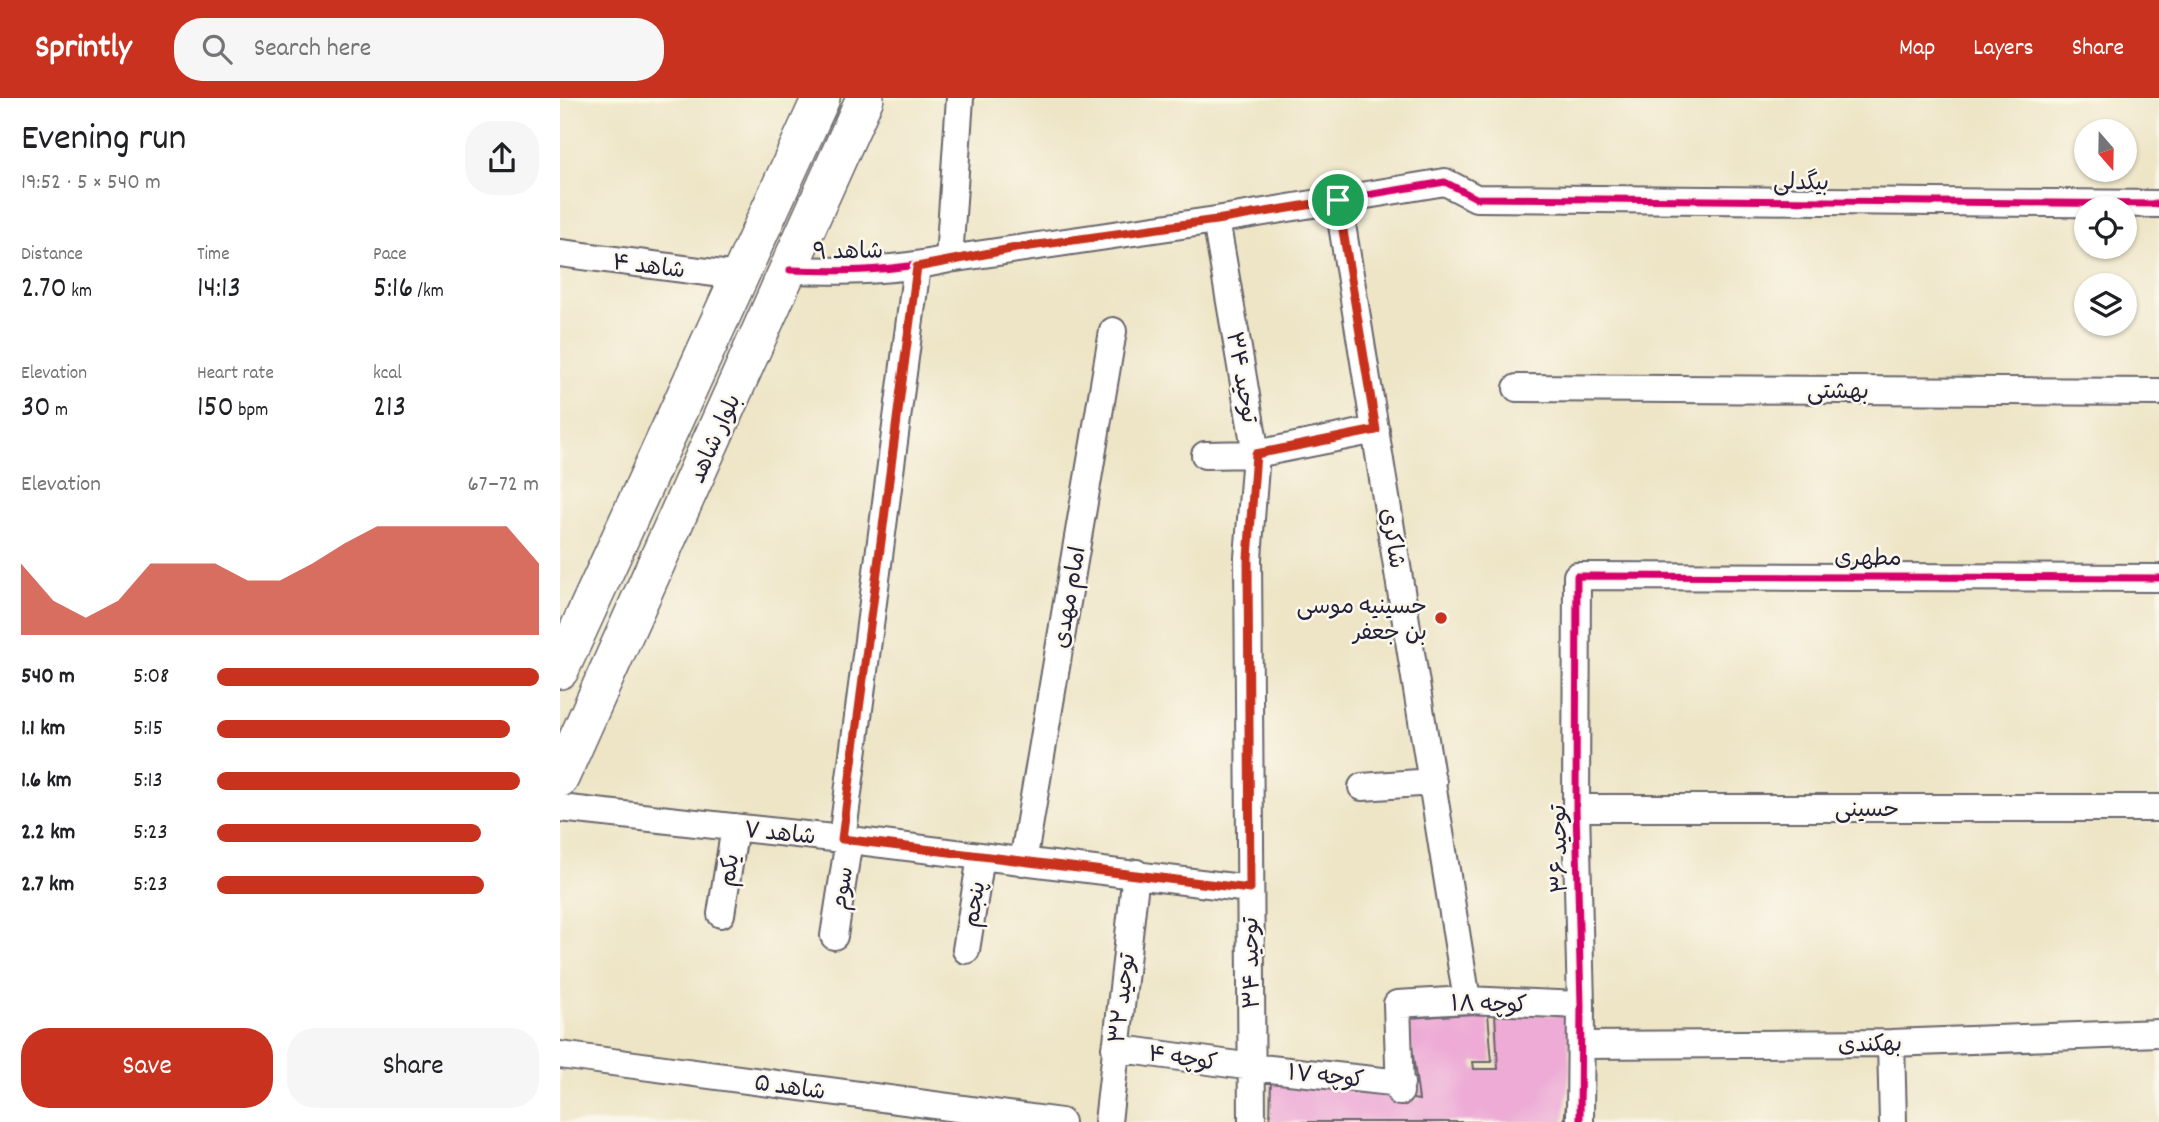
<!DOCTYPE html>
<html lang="en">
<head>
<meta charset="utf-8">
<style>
	body { margin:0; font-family:Dekko,"Playpen Sans Arabic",sans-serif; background:#f6f6f6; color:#202124; height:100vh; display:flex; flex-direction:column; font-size:26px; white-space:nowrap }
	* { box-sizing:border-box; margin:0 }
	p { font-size:23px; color:#757577 }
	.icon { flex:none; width:38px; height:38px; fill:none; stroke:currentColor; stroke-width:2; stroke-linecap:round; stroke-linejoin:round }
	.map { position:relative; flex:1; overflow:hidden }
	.details { display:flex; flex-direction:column; background:#fff; width:560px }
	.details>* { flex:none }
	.needle { width:46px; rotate:160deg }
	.buttons { position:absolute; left:1514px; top:21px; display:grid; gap:14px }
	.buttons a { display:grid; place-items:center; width:63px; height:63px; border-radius:50%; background:#fff; box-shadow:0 2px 5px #0004; font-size:35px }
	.pin { position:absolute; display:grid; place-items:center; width:60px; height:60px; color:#fff; margin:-30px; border:4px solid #fff; border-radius:50%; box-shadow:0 2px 7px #0007 }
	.round { display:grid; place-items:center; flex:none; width:74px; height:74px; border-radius:28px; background:#f6f6f6 }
	.headline { display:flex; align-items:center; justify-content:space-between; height:119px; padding:0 21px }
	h1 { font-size:38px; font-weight:600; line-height:52px }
	.metrics { display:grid; grid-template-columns:repeat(3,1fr); gap:10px; height:119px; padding:7px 21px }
	.metrics div { display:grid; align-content:center }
	.metrics b { font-size:30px; font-weight:600 }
	.metrics small { font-size:19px; font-weight:400 }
	.metrics p { font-size:19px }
	.chart { height:196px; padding:14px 21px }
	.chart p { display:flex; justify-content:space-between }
	.chart svg { width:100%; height:126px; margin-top:7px; fill:#c8321e; opacity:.7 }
	.cta { display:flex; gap:14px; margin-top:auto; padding:14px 21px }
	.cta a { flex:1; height:80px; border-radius:28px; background:#c8321e; color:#fff; font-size:28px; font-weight:600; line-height:80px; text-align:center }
	.cta a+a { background:#f6f6f6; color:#202124 }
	ul { padding:0 21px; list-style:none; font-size:23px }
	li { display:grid; grid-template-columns:112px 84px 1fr; align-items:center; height:52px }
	li i { height:18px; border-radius:9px; background:#c8321e }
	header { display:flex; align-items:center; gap:42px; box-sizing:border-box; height:98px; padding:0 35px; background:#c8321e; color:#fff }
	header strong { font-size:33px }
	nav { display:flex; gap:38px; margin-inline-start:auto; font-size:24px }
	.search { width:490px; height:63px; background:#f6f6f6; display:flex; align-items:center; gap:18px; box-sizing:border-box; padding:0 24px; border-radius:28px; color:#757577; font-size:26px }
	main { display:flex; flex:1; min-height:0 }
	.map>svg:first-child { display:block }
</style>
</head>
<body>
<header>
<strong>Sprintly</strong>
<div class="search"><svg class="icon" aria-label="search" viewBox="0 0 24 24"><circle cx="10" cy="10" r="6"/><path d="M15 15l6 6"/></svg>Search here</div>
<nav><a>Map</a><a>Layers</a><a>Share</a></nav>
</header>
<main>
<section class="details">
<div class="headline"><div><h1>Evening run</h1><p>19:52 · 5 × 540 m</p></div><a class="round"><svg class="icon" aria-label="share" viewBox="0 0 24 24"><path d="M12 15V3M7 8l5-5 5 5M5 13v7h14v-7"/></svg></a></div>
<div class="metrics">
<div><p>Distance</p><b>2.70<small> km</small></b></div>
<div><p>Time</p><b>14:13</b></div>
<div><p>Pace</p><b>5:16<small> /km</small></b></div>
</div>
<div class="metrics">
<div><p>Elevation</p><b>30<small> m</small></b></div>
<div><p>Heart rate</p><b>150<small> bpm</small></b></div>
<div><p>kcal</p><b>213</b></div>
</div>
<div class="chart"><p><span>Elevation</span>67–72 m</p>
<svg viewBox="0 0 160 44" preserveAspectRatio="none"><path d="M0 44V19L10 32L20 38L30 32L40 19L50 19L60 19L70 25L80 25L90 19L100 12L110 6L120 6L130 6L140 6L150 6L160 19V44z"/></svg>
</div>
<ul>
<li><b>540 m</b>5:08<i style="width:100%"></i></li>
<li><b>1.1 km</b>5:15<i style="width:91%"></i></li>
<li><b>1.6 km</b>5:13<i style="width:94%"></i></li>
<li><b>2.2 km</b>5:23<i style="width:82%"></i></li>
<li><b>2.7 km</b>5:23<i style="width:83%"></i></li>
</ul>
<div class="cta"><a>Save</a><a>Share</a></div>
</section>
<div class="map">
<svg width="1599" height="1024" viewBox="0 0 1599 1024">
	<rect width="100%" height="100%" fill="#fbf7ec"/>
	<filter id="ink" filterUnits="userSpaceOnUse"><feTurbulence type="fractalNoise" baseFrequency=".0143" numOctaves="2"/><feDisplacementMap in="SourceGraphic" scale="14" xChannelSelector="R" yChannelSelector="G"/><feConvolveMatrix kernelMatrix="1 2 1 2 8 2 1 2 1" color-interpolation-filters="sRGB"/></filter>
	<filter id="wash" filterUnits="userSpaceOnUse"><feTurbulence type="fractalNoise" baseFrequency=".00686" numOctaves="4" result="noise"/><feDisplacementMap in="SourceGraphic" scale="28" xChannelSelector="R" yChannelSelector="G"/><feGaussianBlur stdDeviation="1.57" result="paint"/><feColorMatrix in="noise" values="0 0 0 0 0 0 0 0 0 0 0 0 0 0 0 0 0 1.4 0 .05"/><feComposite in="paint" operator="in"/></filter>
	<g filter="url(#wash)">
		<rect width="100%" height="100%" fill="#eee5c6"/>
		<g id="blocks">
			<path fill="#edabd6" d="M928,915L932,964H913L914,971H938L935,915L1007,917L1010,971L1004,1024H710L711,982L791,991L859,1002L848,920Z"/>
		</g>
	</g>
	<g filter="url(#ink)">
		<use href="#blocks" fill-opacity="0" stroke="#69666c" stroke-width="2"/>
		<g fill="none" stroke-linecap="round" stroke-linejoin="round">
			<defs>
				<path id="street" d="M778,102L907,902
					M656,122L696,356L688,460L692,1024
					M0,155L178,178
					M389,161L400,0
					M230,172C284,174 336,173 389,161L656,122L885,84L916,100L1599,106
					M957,290L1599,294
					M645,357L696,356L816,332
					M802,689L873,684
					M0,710L282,741L689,791
					M1016,710H1599
					M282,741L357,168
					M463,764L553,233
					M161,816L175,729
					M274,838L289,742
					M406,852L421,759
					M1331,945L1333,1024
					M1021,947L1331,945L1599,935
					M555,950L692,969L841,985
					M0,957L501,1024
					M840,994L837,906L907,902L1021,907
					M548,1024L576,775
					M1020,1024L1021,907L1016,710L1017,478L1599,480"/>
				<path id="secondary" d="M0,572L261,0
					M0,680L305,0"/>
			</defs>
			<use href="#street" stroke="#69666c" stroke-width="30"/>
			<use href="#secondary" stroke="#69666c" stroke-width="40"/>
			<use href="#street" stroke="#fff" stroke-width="26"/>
			<use href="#secondary" stroke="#fff" stroke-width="37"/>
			<defs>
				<path id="cycleway" d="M230,172C284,174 336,173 389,161L656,122L885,84L916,100L1599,106
					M1020,1024L1021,907L1016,710L1017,478L1599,480"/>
			</defs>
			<use href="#cycleway" stroke="#fbf7ec" stroke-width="11"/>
			<use href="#cycleway" stroke="#d6006c" stroke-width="7"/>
		</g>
	</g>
	<g fill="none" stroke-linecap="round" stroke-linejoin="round" filter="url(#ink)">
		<defs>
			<path id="route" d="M778,102L816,332L696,356L688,460L690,791L282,741L357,169L456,150L656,122Z"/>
		</defs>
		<use href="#route" stroke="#fff" stroke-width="14"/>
		<use href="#route" stroke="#c8321e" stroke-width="9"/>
	</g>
	<circle fill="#c8321e" stroke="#fbf7ec" stroke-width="2.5" cx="881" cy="520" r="7"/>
	<g text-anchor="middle" stroke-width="5" stroke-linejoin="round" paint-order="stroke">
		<g font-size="23" fill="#22223b" stroke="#fbf7ec">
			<text transform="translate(1241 83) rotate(1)" y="8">بیگدلی</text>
			<text transform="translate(288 152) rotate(-1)" y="8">شاهد ۹</text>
			<text transform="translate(89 167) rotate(7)" y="8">شاهد ۴</text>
			<text transform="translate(683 279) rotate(80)" y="8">توحید ۳۴</text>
			<text x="1278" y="300">بهشتی</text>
			<text transform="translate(154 340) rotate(-66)" y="8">بلوار شاهد</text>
			<text transform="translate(834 440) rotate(81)" y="8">شاکری</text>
			<text x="1308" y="467">مطهری</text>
			<text transform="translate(508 499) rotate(-80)" y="8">امام مهدی</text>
			<text x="1307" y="718">حسینی</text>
			<text transform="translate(220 734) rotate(6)" y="8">شاهد ۷</text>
			<text transform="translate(998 751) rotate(-91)" y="8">توحید ۳۶</text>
			<text transform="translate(168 772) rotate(-81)" y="8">یکم</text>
			<text transform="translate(281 790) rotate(-81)" y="8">سوم</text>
			<text transform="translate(413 806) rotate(-81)" y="8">پنجم</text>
			<text transform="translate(690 865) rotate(-91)" y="8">توحید ۳۴</text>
			<text transform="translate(561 900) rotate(-83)" y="8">توحید ۳۲</text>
			<text transform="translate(929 905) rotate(1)" y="8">کوچه ۱۸</text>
			<text transform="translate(1310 945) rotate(-1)" y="8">بهکندی</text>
			<text transform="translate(623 959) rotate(8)" y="8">کوچه ۴</text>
			<text transform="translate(766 977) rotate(6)" y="8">کوچه ۱۷</text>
			<text transform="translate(230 988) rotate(8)" y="8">شاهد ۵</text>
		</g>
		<g font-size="23" fill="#22223b" stroke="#fbf7ec" text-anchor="end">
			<text x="867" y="515">حسینیه موسی<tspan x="867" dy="26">بن جعفر</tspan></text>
		</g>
	</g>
</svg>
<div class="buttons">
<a><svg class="needle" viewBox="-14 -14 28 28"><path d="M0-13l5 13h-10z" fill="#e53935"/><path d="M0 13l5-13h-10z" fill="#757577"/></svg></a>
<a><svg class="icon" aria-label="locate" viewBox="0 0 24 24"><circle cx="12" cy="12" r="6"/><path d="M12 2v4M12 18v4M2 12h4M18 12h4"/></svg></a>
<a><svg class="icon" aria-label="layers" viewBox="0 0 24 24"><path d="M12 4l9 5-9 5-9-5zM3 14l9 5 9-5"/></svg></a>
</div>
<div class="pin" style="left:778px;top:102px;background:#1e9e55"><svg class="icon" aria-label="arrive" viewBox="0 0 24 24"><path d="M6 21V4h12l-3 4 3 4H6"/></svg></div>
</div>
</main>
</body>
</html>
